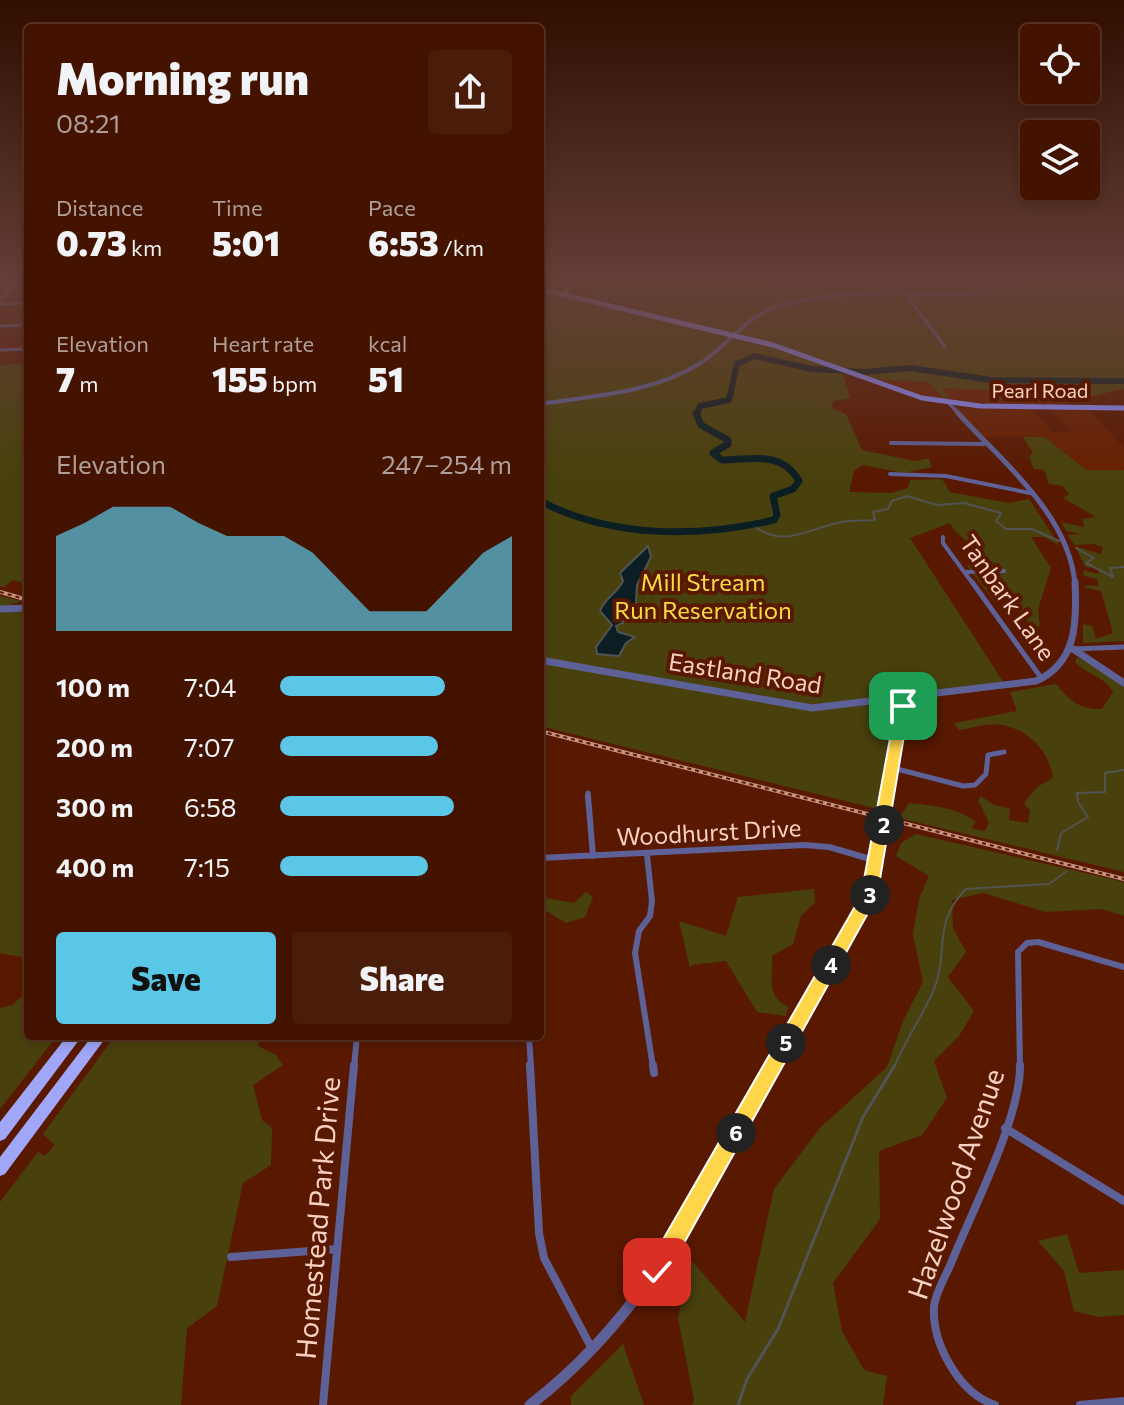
<!DOCTYPE html>
<html lang="en">
<head>
<meta charset="utf-8">
<style>
	body { margin:0; font-family:Commissioner,sans-serif; background:#4a1c0a; color:#f1f3f6; height:100vh; display:flex; flex-direction:column; font-size:30px; white-space:nowrap }
	* { box-sizing:border-box; margin:0 }
	p { font-size:26px; color:#af9e99 }
	.icon { flex:none; width:44px; height:44px; fill:none; stroke:currentColor; stroke-width:2; stroke-linecap:round; stroke-linejoin:round }
	.map { position:relative; flex:1; overflow:hidden }
	.side { position:absolute; left:24px; top:24px; width:520px; height:1016px; display:flex; flex-direction:column; background:#431300; border-radius:8px; box-shadow:0 4px 12px #0003,0 0 0 2px #5b3222 }
	.side>* { flex:none }
	.fabs { position:absolute; left:1020px; top:24px; display:grid; gap:16px }
	.fabs a { display:grid; place-items:center; width:80px; height:80px; border-radius:8px; background:#431300; box-shadow:0 4px 12px #0003,0 0 0 2px #5b3222; font-size:40px }
	.pin { position:absolute; display:grid; place-items:center; width:68px; height:68px; color:#fff; margin:-34px; border-radius:16px; box-shadow:0 4px 12px #0006 }
	.km { position:absolute; width:40px; height:40px; margin:-20px; border-radius:50%; background:#222; color:#fff; font-size:22px; line-height:40px; text-align:center }
	.round { display:grid; place-items:center; flex:none; width:84px; height:84px; border-radius:8px; background:#4a1c0a }
	.head { display:flex; align-items:center; justify-content:space-between; height:136px; padding:0 32px }
	h1 { font-size:44px; font-weight:800; line-height:60px }
	.stats { display:grid; grid-template-columns:repeat(3,1fr); gap:12px; height:136px; padding:8px 32px }
	.stats div { display:grid; align-content:center }
	.stats b { font-size:34px; font-weight:800 }
	.stats small { font-size:22px; font-weight:400 }
	.stats p { font-size:22px }
	.chart { height:224px; padding:16px 32px }
	.chart p { display:flex; justify-content:space-between }
	.chart svg { width:100%; height:144px; margin-top:8px; fill:#5bc7e7; opacity:.7 }
	.primary-button { display:flex; gap:16px; margin-top:auto; padding:16px 32px }
	.primary-button a { flex:1; height:92px; border-radius:8px; background:#5bc7e7; color:#111; font-size:32px; font-weight:800; line-height:92px; text-align:center }
	.primary-button a+a { background:#4a1c0a; color:#f1f3f6 }
	ul { padding:0 32px; list-style:none; font-size:26px }
	li { display:grid; grid-template-columns:128px 96px 1fr; align-items:center; height:60px }
	li i { height:20px; border-radius:10px; background:#5bc7e7 }
	.map>svg:first-child { display:block }
</style>
</head>
<body>
<div class="map">
<svg width="1124" height="1405" viewBox="0 0 1124 1405">
	<rect width="100%" height="100%" fill="#591900"/>
	<path fill="#671f00" d="M878,378L928,382L944,398L941,387L990,390L996,399L1001,398L994,390L1057,392L1067,405H990L927,397L875,380Z
		M957,408L1032,409L1053,433L1071,432L1051,409H1088L1124,448V470L1086,471L1044,437H980Z"/>
	<path fill="#49410d" d="M585,280H1124V389L1092,396L1077,392L995,390L1002,399H996L990,390L942,388L949,398H944L928,382L876,379L848,372L843,375L850,398L834,401L831,407L846,414L862,450L915,461L929,458L932,467L904,473L863,465L854,471L849,492L891,493L908,488L910,480L942,479L950,492L1009,503L1029,499L1059,545L1044,537H1031L1051,568L1038,609L1040,626L1034,628L1008,601H994L967,566L977,555C970,540 956,536 950,523L910,538L1006,686L905,699L886,811L540,726V291L796,351L594,297Z
		M28,364V584L13,580L4,587L0,586V365Z
		M1023,437H1045L1086,470H1124V641L1083,643V624L1092,626L1096,639L1113,633L1101,591L1086,588L1085,585L1099,586L1097,579L1084,576L1083,570L1098,574L1099,568L1085,567L1075,546L1101,554L1103,547L1094,544L1075,545L1067,535L1082,534L1066,531L1061,522L1084,527L1082,519L1096,517L1063,498L1069,494L1063,486L1049,484L1044,470L1034,469L1029,457L1033,453Z
		M0,596L22,601L4,607L28,614V962L21,957L0,953Z
		M1077,657L1124,686V872L899,818L909,803C930,805 959,808 976,822L971,828L985,831L989,823L978,800L981,796L992,804L1010,809L1009,820L1028,823L1030,811L1024,803L1037,787L1053,778C1050,747 1017,719 985,725C976,726 968,729 959,730L954,723L1017,711L1010,692L1056,684C1069,700 1080,710 1102,709L1113,692C1107,678 1086,674 1075,662Z
		M916,834L1124,882V916L1102,909L1046,912L983,893L952,900L953,928L966,952L948,977L974,1011L959,1036L934,1061L947,1098L922,1135L879,1151L880,1219L833,1283L842,1331L864,1370L887,1376L883,1405H692L694,1400L678,1318L691,1260L745,1322L774,1189L820,1128L887,1067L903,1021L923,982L913,934L919,899L929,876L896,856L901,843Z
		M814,889L815,902L801,916L793,944L772,956C773,975 766,998 788,1006L786,1016L757,1012L726,961L692,965L690,968L679,921L726,936L738,897Z
		M586,892L593,897L585,917L566,923L540,907V897L574,903Z
		M28,991V1036H57L0,1109V1008L12,1005Z
		M115,1036H261L258,1046L276,1055L283,1065L253,1085L262,1120L272,1128L271,1165L243,1183L217,1306L187,1328L181,1405H0V1202L38,1152L45,1156L55,1145L43,1134Z
		M1067,1234L1079,1273L1124,1270V1315L1099,1317L1074,1311L1064,1271L1038,1241Z
		M623,1344L644,1405H571V1396Z"/>
	<path fill="#0b1e24" stroke="#525353" stroke-width="2" d="M648,546L651,557L637,585L636,603L622,617L623,623L616,626L618,632L635,637L626,643L619,656L597,654L596,647L612,625L600,611C605,597 617,594 623,581L620,573Z"/>
	<g fill="none" stroke-linecap="round" stroke-linejoin="round">
		<path stroke="#525353" stroke-width="2" d="M754,526C783,548 806,530 837,523C849,520 862,521 875,520L873,512L888,509L892,501L907,496L937,505L964,503L1001,513L996,521L1006,529H1032L1059,541
			M1076,548L1094,558L1086,563L1113,577L1110,568L1124,567
			M1057,850L1061,833L1088,817L1078,802L1077,793L1105,792V773L1124,770
			M894,1067C905,1042 920,1019 932,994C951,953 930,925 966,889L1049,884L1067,871"/>
		<path stroke="#525353" stroke-width="3" d="M738,1405L747,1379L778,1329L863,1117L895,1065"/>
		<path stroke="#0b1e24" stroke-width="6" d="M1112,280L1124,287
			M697,415L700,406L729,400L737,364L754,356L812,369L864,372L911,368L991,380L1124,381"/>
		<path stroke="#0b1e24" stroke-width="7" d="M540,501C611,538 697,538 774,520L777,515L773,496L793,489L799,481C782,451 752,459 722,460L713,453L728,444V440L701,425L696,413"/>
		<path stroke="#5d6198" stroke-width="3" d="M904,292L945,347
			M0,304L28,303
			M0,326L28,325
			M0,350L28,349"/>
		<path stroke="#5d6198" stroke-width="4" d="M891,443L984,444
			M890,474L946,476L1030,493
			M943,537V543L973,584
			M966,572L1004,571"/>
		<path stroke="#5d6198" stroke-width="5" d="M972,582L1042,679
			M1073,649L1124,647
			M893,768L963,786L975,785L986,774L988,755L1004,752
			M588,793V798"/>
		<path stroke="#5d6198" stroke-width="6" d="M588,796L593,856
			M647,855L652,901L650,916L639,931L635,953L653,1067
			M540,858L805,845L829,847L877,861
			M529,1036L531,1067
			M354,1067L357,1036
			M1020,1067L1018,952L1027,943L1038,942L1124,967"/>
		<path stroke="#5d6198" stroke-width="8" d="M530,1065L539,1233L544,1258L591,1347
			M653,1065L654,1073
			M1005,1128L1124,1201
			M231,1257L337,1249
			M323,1405L354,1065
			M995,1405C959,1393 932,1344 934,1307C935,1293 947,1274 952,1261C972,1211 1021,1117 1020,1065
			M1080,1405L1124,1401"/>
		<path stroke="#5d6198" stroke-width="4" d="M895,280L904,292
			M0,300L18,280
			M949,403L960,415
			M540,404C592,396 652,393 699,364C727,347 743,318 776,307C842,285 914,297 982,293L996,283L993,280"/>
		<path stroke="#5d6198" stroke-width="5" d="M958,413C1002,462 1069,514 1075,584"/>
		<path stroke="#5d6198" stroke-width="7" d="M0,609L28,608
			M1073,649L1124,683
			M540,660L812,708L1036,681C1077,663 1077,622 1075,582
			M887,798L904,700"/>
		<path stroke="#5d6198" stroke-width="9" d="M773,1067L869,897L887,796"/>
		<path stroke="#5d6198" stroke-width="11" d="M530,1405C651,1312 701,1194 774,1065"/>
		<path stroke="#888bfe" stroke-width="5" d="M540,289L773,345L922,398L980,406L1124,408
			M564,295L575,280"/>
		<path fill="#a0a6f8" fill-rule="evenodd" d="M67,1036H82L5,1139L0,1141V1122Z
			M92,1036H107L5,1174L0,1176V1157Z"/>
		<defs>
			<path id="rail" d="M0,592L28,600
				M540,731L1124,879"/>
		</defs>
		<use href="#rail" stroke="#c49382" stroke-width="4"/>
		<use href="#rail" stroke="#591900" stroke-width="2" stroke-dasharray="4" stroke-linecap="butt"/>
	</g>
	<linearGradient id="sky" x2="0" y2="1"><stop stop-color="#310e00"/><stop offset="0.59" stop-color="#643e37"/><stop offset="1" stop-color="#643e37" stop-opacity="0"/></linearGradient>
	<rect width="1124" height="476" fill="url(#sky)"/>
	<path fill="#ffd54a" stroke="#fff" stroke-width="2" d="M903,702L909,706L877,897L664,1279L657,1282L649,1279L646,1272L649,1264L861,896L896,706Z"/>
	<g text-anchor="middle" stroke-width="8" stroke-linejoin="round" paint-order="stroke">
		<g font-size="20" fill="#f9d0c2" stroke="#591900">
			<text x="1040" y="398">Pearl Road</text>
		</g>
		<g font-size="24" fill="#f6dd45" stroke="#591900">
			<text x="703" y="591">Mill Stream<tspan x="703" dy="28">Run Reservation</tspan></text>
		</g>
		<g font-size="24" fill="#f9d0c2" stroke="#591900">
			<text transform="translate(1007 598) rotate(55)" y="8">Tanbark Lane</text>
			<text transform="translate(745 674) rotate(9)" y="8">Eastland Road</text>
			<text transform="translate(709 833) rotate(-3)" y="8">Woodhurst Drive</text>
		</g>
		<g font-size="28" fill="#f9d0c2" stroke="#591900">
			<text transform="translate(956 1184) rotate(-71)" y="10">Hazelwood Avenue</text>
			<text transform="translate(318 1218) rotate(-85)" y="10">Homestead Park Drive</text>
		</g>
	</g>
</svg>
<div class="fabs">
<a><svg class="icon" aria-label="locate" viewBox="0 0 24 24"><circle cx="12" cy="12" r="6"/><path d="M12 2v4M12 18v4M2 12h4M18 12h4"/></svg></a>
<a><svg class="icon" aria-label="layers" viewBox="0 0 24 24"><path d="M12 4l9 5-9 5-9-5zM3 14l9 5 9-5"/></svg></a>
</div>
<div class="pin" style="left:903px;top:706px;background:#1e9e55"><svg class="icon" aria-label="arrive" viewBox="0 0 24 24"><path d="M6 21V4h12l-3 4 3 4H6"/></svg></div>
<div class="pin" style="left:657px;top:1272px;background:#d93025"><svg class="icon" aria-label="check" viewBox="0 0 24 24"><path d="M5 12l5 5 9-10"/></svg></div>
<b class="km" style="left:884px;top:825px">2</b>
<b class="km" style="left:870px;top:895px">3</b>
<b class="km" style="left:831px;top:965px">4</b>
<b class="km" style="left:786px;top:1043px">5</b>
<b class="km" style="left:736px;top:1133px">6</b>
<section class="side">
<div class="head"><div><h1>Morning run</h1><p>08:21</p></div><a class="round"><svg class="icon" aria-label="share" viewBox="0 0 24 24"><path d="M12 15V3M7 8l5-5 5 5M5 13v7h14v-7"/></svg></a></div>
<div class="stats">
<div><p>Distance</p><b>0.73<small> km</small></b></div>
<div><p>Time</p><b>5:01</b></div>
<div><p>Pace</p><b>6:53<small> /km</small></b></div>
</div>
<div class="stats">
<div><p>Elevation</p><b>7<small> m</small></b></div>
<div><p>Heart rate</p><b>155<small> bpm</small></b></div>
<div><p>kcal</p><b>51</b></div>
</div>
<div class="chart"><p><span>Elevation</span>247–254 m</p>
<svg viewBox="0 0 160 44" preserveAspectRatio="none"><path d="M0 44V15L10 11L20 6L30 6L40 6L50 11L60 15L70 15L80 15L90 20L100 29L110 38L120 38L130 38L140 29L150 20L160 15V44z"/></svg>
</div>
<ul>
<li><b>100 m</b>7:04<i style="width:71%"></i></li>
<li><b>200 m</b>7:07<i style="width:68%"></i></li>
<li><b>300 m</b>6:58<i style="width:75%"></i></li>
<li><b>400 m</b>7:15<i style="width:64%"></i></li>
</ul>
<div class="primary-button"><a>Save</a><a>Share</a></div>
</section>
</div>
</body>
</html>
